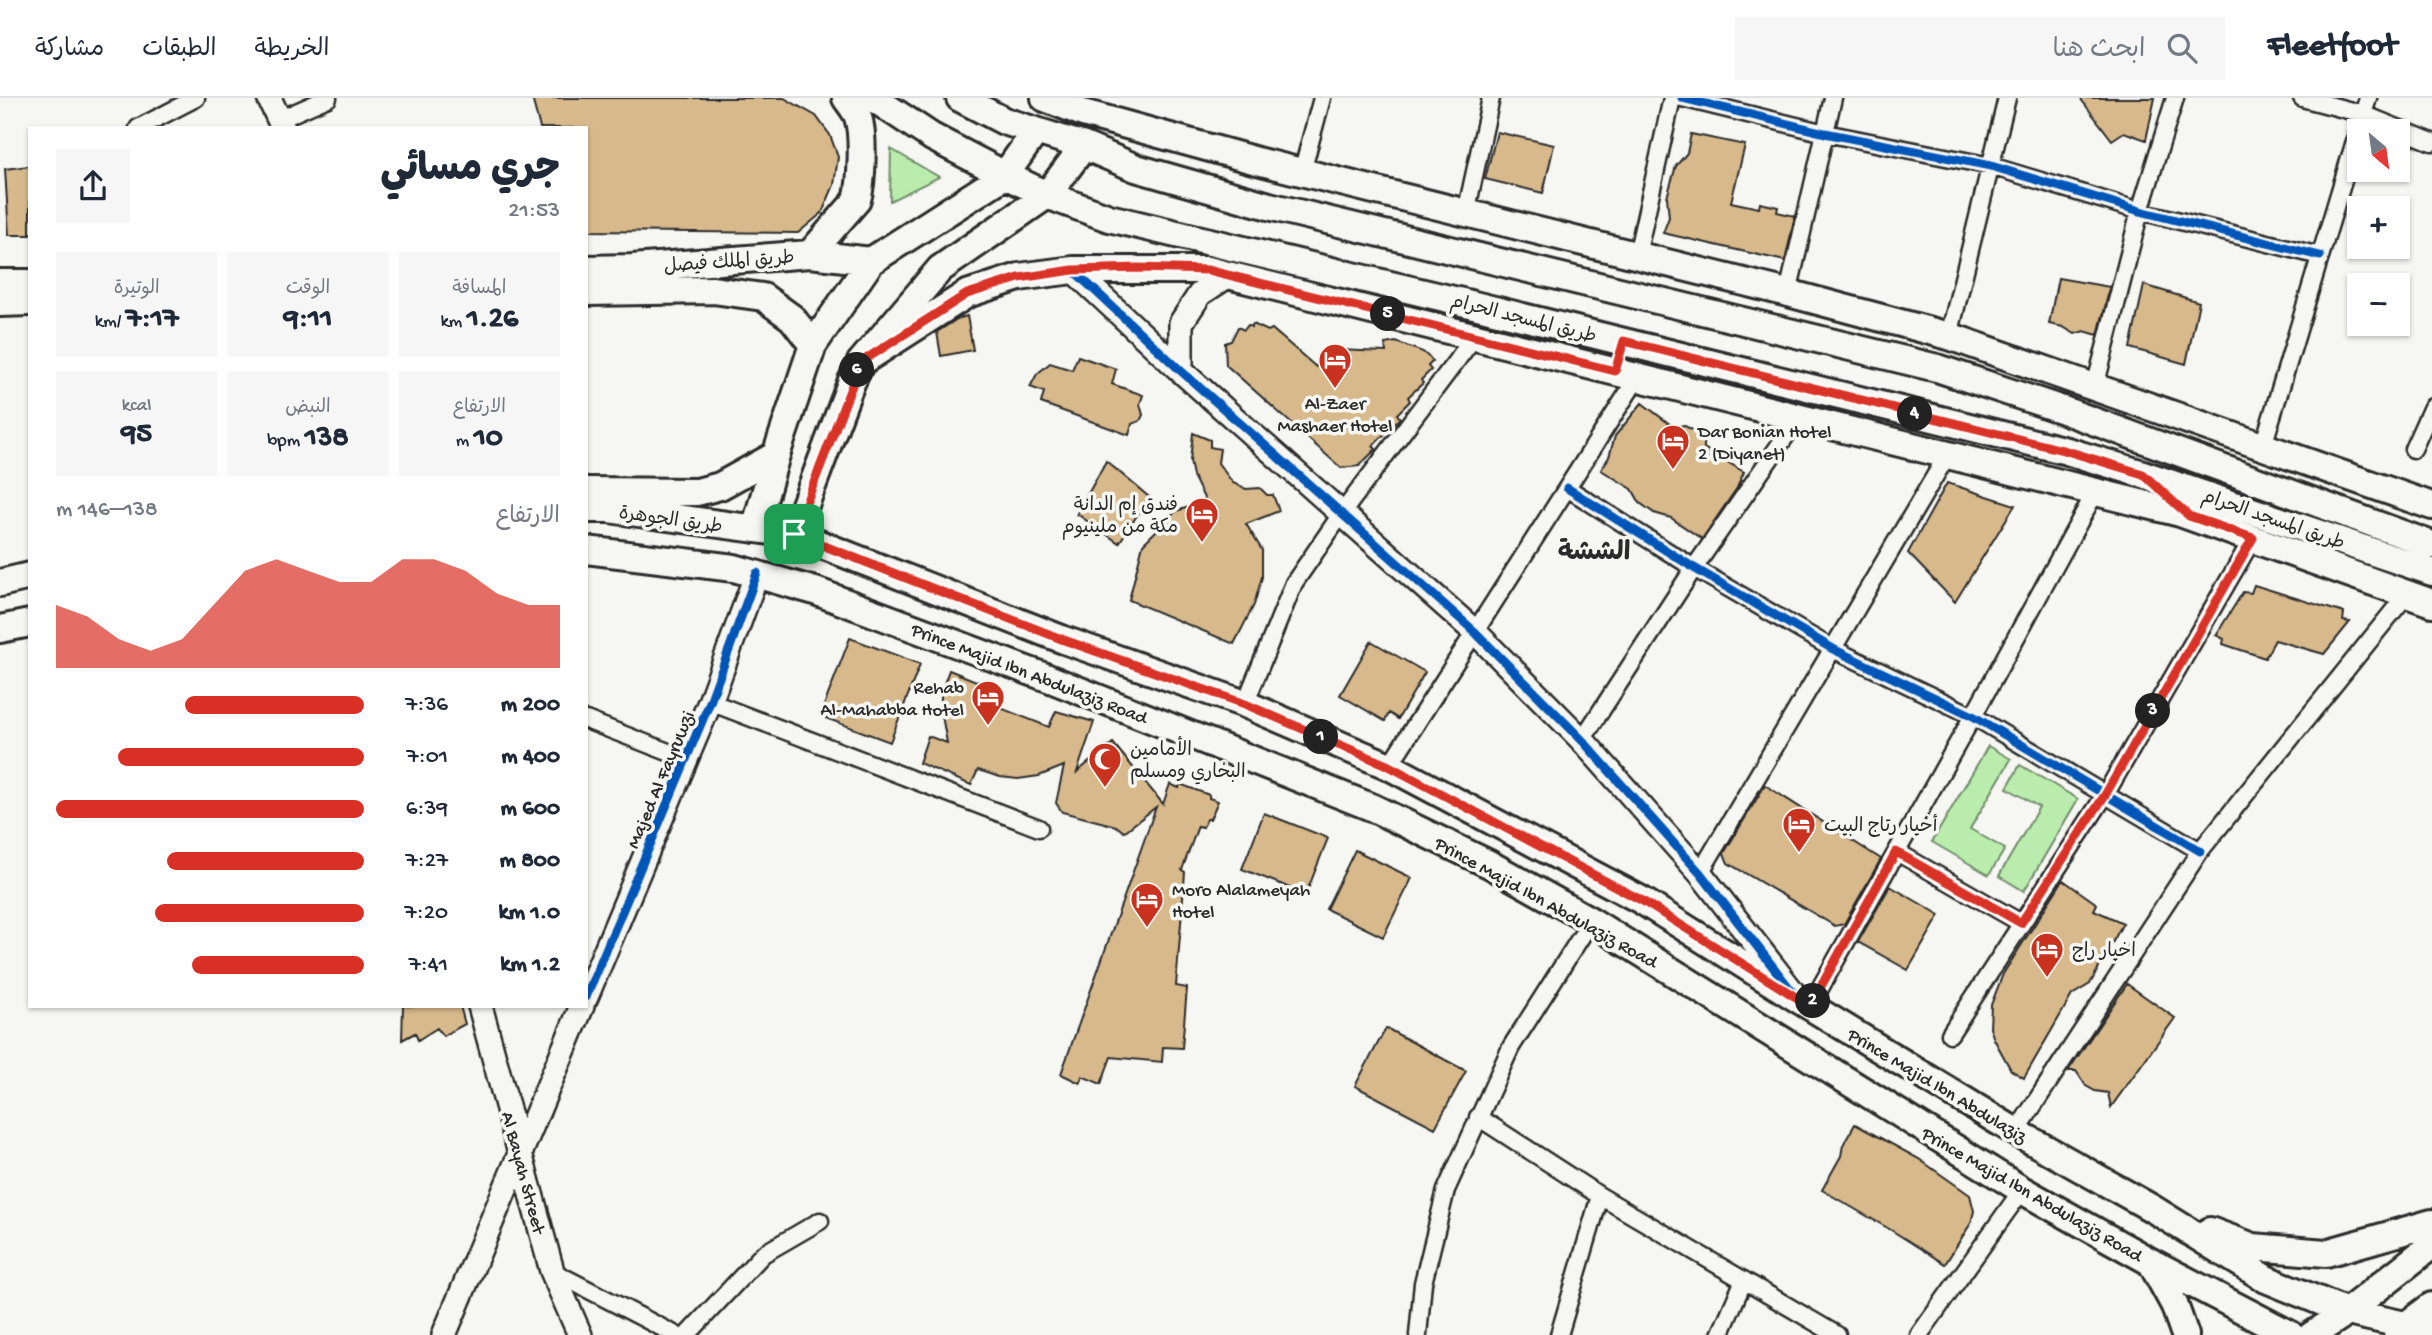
<!DOCTYPE html>
<html lang="ar">
<head>
<meta charset="utf-8">
<style>
	body { margin:0; font-family:"Gochi Hand","Playpen Sans Arabic",sans-serif; background:#f6f6f7; color:#1f2937; direction:rtl; height:100vh; display:flex; flex-direction:column; font-size:26px; white-space:nowrap }
	* { box-sizing:border-box; margin:0 }
	p { font-size:23px; color:#747a83 }
	.icon { flex:none; width:38px; height:38px; fill:none; stroke:currentColor; stroke-width:2; stroke-linecap:round; stroke-linejoin:round }
	.map { position:relative; flex:1; overflow:hidden; direction:ltr }
	.details { position:absolute; left:28px; top:28px; width:560px; height:882px; display:flex; flex-direction:column; background:#fff; border-radius:0px; box-shadow:0 2px 5px #0004; direction:rtl }
	.details>* { flex:none }
	.needle { width:46px; rotate:151deg }
	.controls { position:absolute; left:2347px; top:21px; display:grid; gap:14px }
	.controls a { display:grid; place-items:center; width:63px; height:63px; border-radius:0px; background:#fff; box-shadow:0 2px 5px #0004; font-size:35px }
	.pin { position:absolute; display:grid; place-items:center; width:60px; height:60px; color:#fff; margin:-30px; border-radius:14px; box-shadow:0 4px 10px #0006 }
	.km { position:absolute; width:35px; height:35px; margin:-18px; border-radius:50%; background:#222; color:#fff; font-size:19px; line-height:35px; text-align:center }
	.round { display:grid; place-items:center; flex:none; width:74px; height:74px; border-radius:0px; background:#f6f6f7 }
	.head { display:flex; align-items:center; justify-content:space-between; height:119px; padding:0 28px }
	h1 { font-size:38px; font-weight:800; line-height:52px }
	.stats { display:grid; grid-template-columns:repeat(3,1fr); gap:10px; height:119px; padding:7px 28px }
	.stats div { display:grid; align-content:center; border-radius:0px; background:#f6f6f7; text-align:center }
	.stats b { font-size:30px; font-weight:800 }
	.stats small { font-size:19px; font-weight:400 }
	.stats p { font-size:19px }
	.chart { height:196px; padding:14px 28px }
	.chart p { display:flex; justify-content:space-between }
	.chart svg { width:100%; height:126px; margin-top:7px; fill:#d93025; opacity:.7 }
	ul { padding:0 28px; list-style:none; font-size:23px }
	li { display:grid; grid-template-columns:112px 84px 1fr; align-items:center; height:52px }
	li i { height:18px; border-radius:9px; background:#d93025 }
	header { display:flex; align-items:center; gap:42px; box-sizing:border-box; height:98px; padding:0 35px; background:#fff; border-bottom:2px solid #e0e1e3 }
	header strong { font-size:33px }
	nav { display:flex; gap:38px; margin-inline-start:auto; font-size:24px }
	.search { width:490px; height:63px; background:#f6f6f7; display:flex; align-items:center; gap:18px; box-sizing:border-box; padding:0 24px; border-radius:0px; color:#747a83; font-size:26px }
	.map>svg:first-child { display:block }
</style>
</head>
<body>
<header>
<strong>Fleetfoot</strong>
<div class="search"><svg class="icon" aria-label="search" viewBox="0 0 24 24"><circle cx="10" cy="10" r="6"/><path d="M15 15l6 6"/></svg>ابحث هنا</div>
<nav><a>الخريطة</a><a>الطبقات</a><a>مشاركة</a></nav>
</header>
<div class="map">
<svg width="2432" height="1237" viewBox="0 0 2432 1237">
	<rect width="100%" height="100%" fill="#f6f6f2"/>
	<filter id="ink" filterUnits="userSpaceOnUse"><feTurbulence type="fractalNoise" baseFrequency=".0143" numOctaves="2"/><feDisplacementMap in="SourceGraphic" scale="14" xChannelSelector="R" yChannelSelector="G"/><feConvolveMatrix kernelMatrix="1 2 1 2 8 2 1 2 1" color-interpolation-filters="sRGB"/></filter>
	<g filter="url(#ink)">
		<path fill="#baedad" stroke="#728c6c" stroke-width="2" d="M891,51L939,79L890,103Z
			M1988,648L2011,661L1970,731L2005,751L1989,777L1932,744Z
			M2020,667L2078,701L2024,793L1999,778L2039,709L2007,690Z"/>
		<path fill="#d7b98b" stroke="#2b2b2b" stroke-width="2" d="M532,0H784L816,18L830,37L838,59L834,87L822,115L798,135L586,133V30H540Z
			M2080,0H2155L2146,42L2124,34L2112,42Z
			M1497,34L1554,47L1543,95L1485,81Z
			M1691,36L1745,47L1731,104L1759,110L1760,105L1778,109L1777,114L1795,118L1785,163L1663,135L1669,119L1667,99L1676,68L1687,55Z
			M30,68V137H9L5,71Z
			M2058,180L2110,189L2098,237L2084,233L2075,236L2063,229L2049,226Z
			M2144,187L2199,204L2186,266L2130,250Z
			M967,218L973,252L941,258L937,234L957,221Z
			M1253,226L1268,233L1272,231L1316,269L1324,255L1336,252L1386,254L1385,246L1396,244L1423,254L1433,263L1428,268L1431,272L1421,282L1423,285L1408,299L1410,303L1397,316L1400,320L1373,348L1376,351L1359,368L1341,370L1226,267L1225,245L1231,243L1238,229L1244,232L1248,227L1251,229Z
			M1078,258L1116,271L1112,286L1143,297L1140,306L1143,317L1140,323L1132,326L1129,337L1041,305L1044,294L1030,289L1037,276L1050,265L1072,272Z
			M1642,305L1675,330L1683,327L1695,333L1704,344V350L1744,374L1737,390L1702,441L1671,420L1654,415L1640,405L1632,391L1601,372L1609,359L1615,338Z
			M1193,335L1210,342V349L1220,351L1218,365L1233,385L1246,391L1260,390L1267,397H1273L1279,413L1246,426L1262,452V479L1254,507L1234,546L1129,502L1143,446L1176,413L1206,404L1193,378L1190,363Z
			M1106,363L1149,399L1119,445L1077,416Z
			M1947,385L2015,407L1955,504L1908,455Z
			M2254,487L2344,515L2343,523L2350,524L2324,556L2275,542L2265,560L2223,546L2224,541L2216,537L2243,494L2251,495Z
			M850,540L920,566L890,644L820,618Z
			M1371,543L1425,574L1398,621L1389,615L1385,623L1340,597Z
			M949,572L984,586L980,602L1049,629L1056,613L1094,624L1077,674L1113,645L1163,706L1170,686L1179,690L1180,686L1209,697V700L1218,703L1210,721H1207L1203,729L1198,728L1182,772L1185,774L1176,888L1187,890L1182,950L1163,949L1162,964L1111,959L1101,986L1082,978L1080,985L1061,976L1156,709L1124,734L1116,728L1062,714L1056,705L1064,668L1039,678L1018,681L1000,679L978,672L971,687L919,665L928,638L947,645L941,612V594Z
			M1765,687L1881,761L1844,826L1835,828L1728,765L1724,755Z
			M1264,715L1328,740L1306,796L1242,771Z
			M1355,752L1412,780L1383,839L1326,811Z
			M2063,782L2097,806L2094,812L2123,825L2090,886L2072,897L2024,980L2011,972L1994,941L1990,930L1991,907L2003,876Z
			M1890,788L1940,817L1908,872L1858,844Z
			M2127,886L2175,920L2111,1009L2108,995L2095,993L2086,988L2076,973H2068Z
			M403,908H460L465,926L443,938L437,930L418,942L415,935L402,942Z
			M1386,930L1466,973L1435,1030L1355,988Z
			M1855,1026L1919,1061L1970,1097L1974,1113L1971,1125L1945,1166L1891,1132L1822,1092L1841,1058L1843,1047Z"/>
		<g fill="none" stroke-linecap="round" stroke-linejoin="round">
			<defs>
				<path id="street" d="M1682,0L1825,35L1991,68L2140,113L2320,158
					M2302,0L2363,16L2432,44
					M280,21L328,0
					M138,30L196,0
					M1302,74L1322,0
					M1466,115L1491,0
					M1637,157L1672,0
					M1788,195L1833,0
					M1949,238L2007,0
					M2095,289L2140,113L2175,0
					M2263,348L2368,0
					M2413,351L2432,309
					M1567,390L1694,470L1833,551L1973,618L2200,753
					M710,604L1039,730
					M1245,606L1294,485L1342,415L1475,238
					M586,622L686,661
					M1582,642L1694,470L1799,319
					M1389,668L1638,279
					M1897,754L2021,825
					M1700,775L1948,356
					M1810,908L1973,618L2096,393
					M1950,936L2105,697L2253,440
					M1478,1019L1600,1098L1837,1237
					M2016,1034L2200,753L2407,496
					M552,1173L676,1237
					M687,1237L763,1156L820,1123
					M1418,1237L1423,1185L1446,1092L1511,949L1591,823
					M1559,1237L1600,1098
					M1720,1237L1744,1182
					M1919,1237L2022,1092"/>
				<path id="secondary" d="M269,0L283,30
					M1073,172L1181,273L1474,533L1582,642L1700,775L1792,893
					M1181,273V225L1200,196L1229,177
					M586,899L710,604L757,475
					M480,908L552,1173L580,1237
					M444,1237L582,908"/>
				<path id="primary" d="M873,0L932,39L1005,77L1047,97L1109,120L1466,205L2067,353L2143,376L2432,474
					M960,0L1004,23L1084,48L1136,70L1269,108L1937,270L2063,312L2432,447
					M1045,0L1083,15L1257,63L1788,195L1949,238L2432,408
					M810,156L857,102C862,84 864,37 858,19C856,13 850,6 846,0
					M586,171L632,170L810,156L871,163
					M0,185H30
					M586,194L713,192L763,199L792,220L813,247
					M0,205L30,204
					M861,264L967,196L1019,179L1073,172H1208L2180,415L2432,505
					M586,393L697,394L720,388L776,357
					M586,411H609L794,436L1064,542L1245,606L1389,668L1641,802L1798,901L2016,1034L2153,1111L2266,1181L2347,1214L2432,1233
					M755,431L776,357L813,247L871,163L1005,77L1036,33
					M794,436L851,285L861,264L940,171L1047,97L1084,48
					M586,452L734,470L815,493L1048,580L1371,709L1489,766L1591,823L2022,1092L2151,1164L2291,1237
					M0,485L30,478
					M0,531L30,525
					M2210,1133L2253,1149L2326,1155L2432,1125
					M2151,1164L2174,1206L2185,1237
					M2397,1234L2432,1208
					M2312,1237L2347,1214L2432,1147"/>
			</defs>
			<use href="#street" stroke="#2b2b2b" stroke-width="21"/>
			<use href="#secondary" stroke="#2b2b2b" stroke-width="28"/>
			<use href="#primary" stroke="#2b2b2b" stroke-width="32"/>
			<use href="#street" stroke="#f6f6f2" stroke-width="16"/>
			<use href="#secondary" stroke="#f6f6f2" stroke-width="23"/>
			<use href="#primary" stroke="#f6f6f2" stroke-width="26"/>
			<defs>
				<path id="cycleway" d="M1682,0L1825,35L1991,68L2140,113L2320,158
					M1073,172L1181,273L1474,533L1582,642L1700,775L1798,901
					M1567,390L1694,470L1833,551L1973,618L2200,753
					M586,899L710,604L757,475"/>
			</defs>
			<use href="#cycleway" stroke="#f6f6f2" stroke-width="13"/>
			<use href="#cycleway" stroke="#0057b8" stroke-width="9"/>
		</g>
	</g>
	<g fill="none" stroke-linecap="round" stroke-linejoin="round" filter="url(#ink)">
		<defs>
			<path id="route" d="M1138,170L1208,172L1615,273L1624,243L2067,353L2143,376L2189,418L2253,440L2105,697L2021,825L1896,754L1810,908L1641,802L1389,668L1245,606L1064,542L794,436L861,264L967,196L1019,180L1073,172Z"/>
		</defs>
		<use href="#route" stroke="#fff" stroke-width="14"/>
		<use href="#route" stroke="#d93025" stroke-width="9"/>
	</g>
	<defs>
		<symbol id="hotel-pin" viewBox="-11 -11 22 30"><path d="M0 17L-7.5 6A9.5 9.5 0 1 1 7.5 6Z" fill="#c8321e" stroke="#f6f6f2"/><path d="M-6-4.5h1.5V1H6V5H4.5V3h-9V5H-6ZM-4 0a1.8 1.8 0 1 1 3.6 0ZM.5 0V-2.5h3Q6-2.5 6 0Z" fill="#fff"/></symbol>
		<symbol id="mosque-pin" viewBox="-11 -11 22 30"><path d="M0 17L-7.5 6A9.5 9.5 0 1 1 7.5 6Z" fill="#c8321e" stroke="#f6f6f2"/><path d="M3.5-4.9A6 6 0 1 0 3.5 4.9A5 5 0 1 1 3.5-4.9Z" fill="#fff"/></symbol>
	</defs>
	<g fill-rule="evenodd">
		<use href="#hotel-pin" x="1316" y="243" width="38" height="52"/>
		<use href="#hotel-pin" x="1654" y="324" width="38" height="52"/>
		<use href="#hotel-pin" x="1183" y="397" width="38" height="52"/>
		<use href="#hotel-pin" x="969" y="580" width="38" height="52"/>
		<use href="#mosque-pin" x="1086" y="642" width="38" height="52"/>
		<use href="#hotel-pin" x="1780" y="707" width="38" height="52"/>
		<use href="#hotel-pin" x="1128" y="782" width="38" height="52"/>
		<use href="#hotel-pin" x="2028" y="832" width="38" height="52"/>
	</g>
	<g text-anchor="middle" stroke-width="7" stroke-linejoin="round" paint-order="stroke">
		<g font-size="19" fill="#2b2b2b" stroke="#f6f6f2">
			<text transform="translate(729 162) rotate(-4)" y="7">طريق الملك فيصل</text>
			<text transform="translate(1524 219) rotate(14)" y="7">طريق المسجد الحرام</text>
			<text transform="translate(671 420) rotate(8)" y="7">طريق الجوهرة</text>
			<text transform="translate(2274 420) rotate(19)" y="7">طريق المسجد الحرام</text>
			<text transform="translate(1030 574) rotate(21)" y="7">Prince Majid Ibn Abdulaziz Road</text>
			<text transform="translate(659 681) rotate(-67)" y="7">Majed Al Fayruwzi</text>
			<text transform="translate(1547 803) rotate(29)" y="7">Prince Majid Ibn Abdulaziz Road</text>
			<text transform="translate(1938 986) rotate(31)" y="7">Prince Majid Ibn Abdulaziz</text>
			<text transform="translate(525 1074) rotate(75)" y="7">Al Bayah Street</text>
			<text transform="translate(2033 1095) rotate(30)" y="7">Prince Majid Ibn Abdulaziz Road</text>
		</g>
		<g font-size="19" fill="#2b2b2b" stroke="#f6f6f2" text-anchor="start">
			<text x="1335" y="311" text-anchor="middle">Al-Zaer<tspan x="1335" dy="22">Mashaer Hotel</tspan></text>
			<text x="1698" y="339">Dar Bonian Hotel<tspan x="1698" dy="22">2 (Diyanet)</tspan></text>
			<text x="1178" y="412" text-anchor="end">فندق إم الدانة<tspan x="1178" dy="22">مكة من ملينيوم</tspan></text>
			<text x="964" y="595" text-anchor="end">Rehab<tspan x="964" dy="22">Al-Mahabba Hotel</tspan></text>
			<text x="1130" y="657">الأمامين<tspan x="1130" dy="22">البخاري ومسلم</tspan></text>
			<text x="1824" y="733">أخيار رتاج البيت</text>
			<text x="1172" y="797">Moro Alalameyah<tspan x="1172" dy="22">Hotel</tspan></text>
			<text x="2072" y="858">اخيار راج</text>
		</g>
		<g font-size="26" font-weight="bold" fill="#2b2b2b" stroke="#f6f6f2">
			<text x="1594" y="461">الششة</text>
		</g>
	</g>
</svg>
<div class="controls">
<a><svg class="needle" viewBox="-14 -14 28 28"><path d="M0-13l5 13h-10z" fill="#e53935"/><path d="M0 13l5-13h-10z" fill="#747a83"/></svg></a>
<a>+</a>
<a>−</a>
</div>
<div class="pin" style="left:794px;top:436px;background:#1e9e55"><svg class="icon" aria-label="arrive" viewBox="0 0 24 24"><path d="M6 21V4h12l-3 4 3 4H6"/></svg></div>
<b class="km" style="left:1321px;top:639px">1</b>
<b class="km" style="left:1813px;top:903px">2</b>
<b class="km" style="left:2153px;top:613px">3</b>
<b class="km" style="left:1915px;top:316px">4</b>
<b class="km" style="left:1388px;top:216px">5</b>
<b class="km" style="left:857px;top:272px">6</b>
<section class="details">
<div class="head"><div><h1>جري مسائي</h1><p>21:53</p></div><a class="round"><svg class="icon" aria-label="share" viewBox="0 0 24 24"><path d="M12 15V3M7 8l5-5 5 5M5 13v7h14v-7"/></svg></a></div>
<div class="stats">
<div><p>المسافة</p><b>1.26<small> km</small></b></div>
<div><p>الوقت</p><b>9:11</b></div>
<div><p>الوتيرة</p><b>7:17<small> /km</small></b></div>
</div>
<div class="stats">
<div><p>الارتفاع</p><b>10<small> m</small></b></div>
<div><p>النبض</p><b>138<small> bpm</small></b></div>
<div><p>kcal</p><b>95</b></div>
</div>
<div class="chart"><p><span>الارتفاع</span>138–146 m</p>
<svg viewBox="0 0 160 44" preserveAspectRatio="none"><path d="M0 44V22L10 26L20 34L30 38L40 34L50 22L60 10L70 6L80 10L90 14L100 14L110 6L120 6L130 10L140 18L150 22L160 22V44z"/></svg>
</div>
<ul>
<li><b>200 m</b>7:36<i style="width:58%"></i></li>
<li><b>400 m</b>7:01<i style="width:80%"></i></li>
<li><b>600 m</b>6:39<i style="width:100%"></i></li>
<li><b>800 m</b>7:27<i style="width:64%"></i></li>
<li><b>1.0 km</b>7:20<i style="width:68%"></i></li>
<li><b>1.2 km</b>7:41<i style="width:56%"></i></li>
</ul>
</section>
</div>
</body>
</html>
